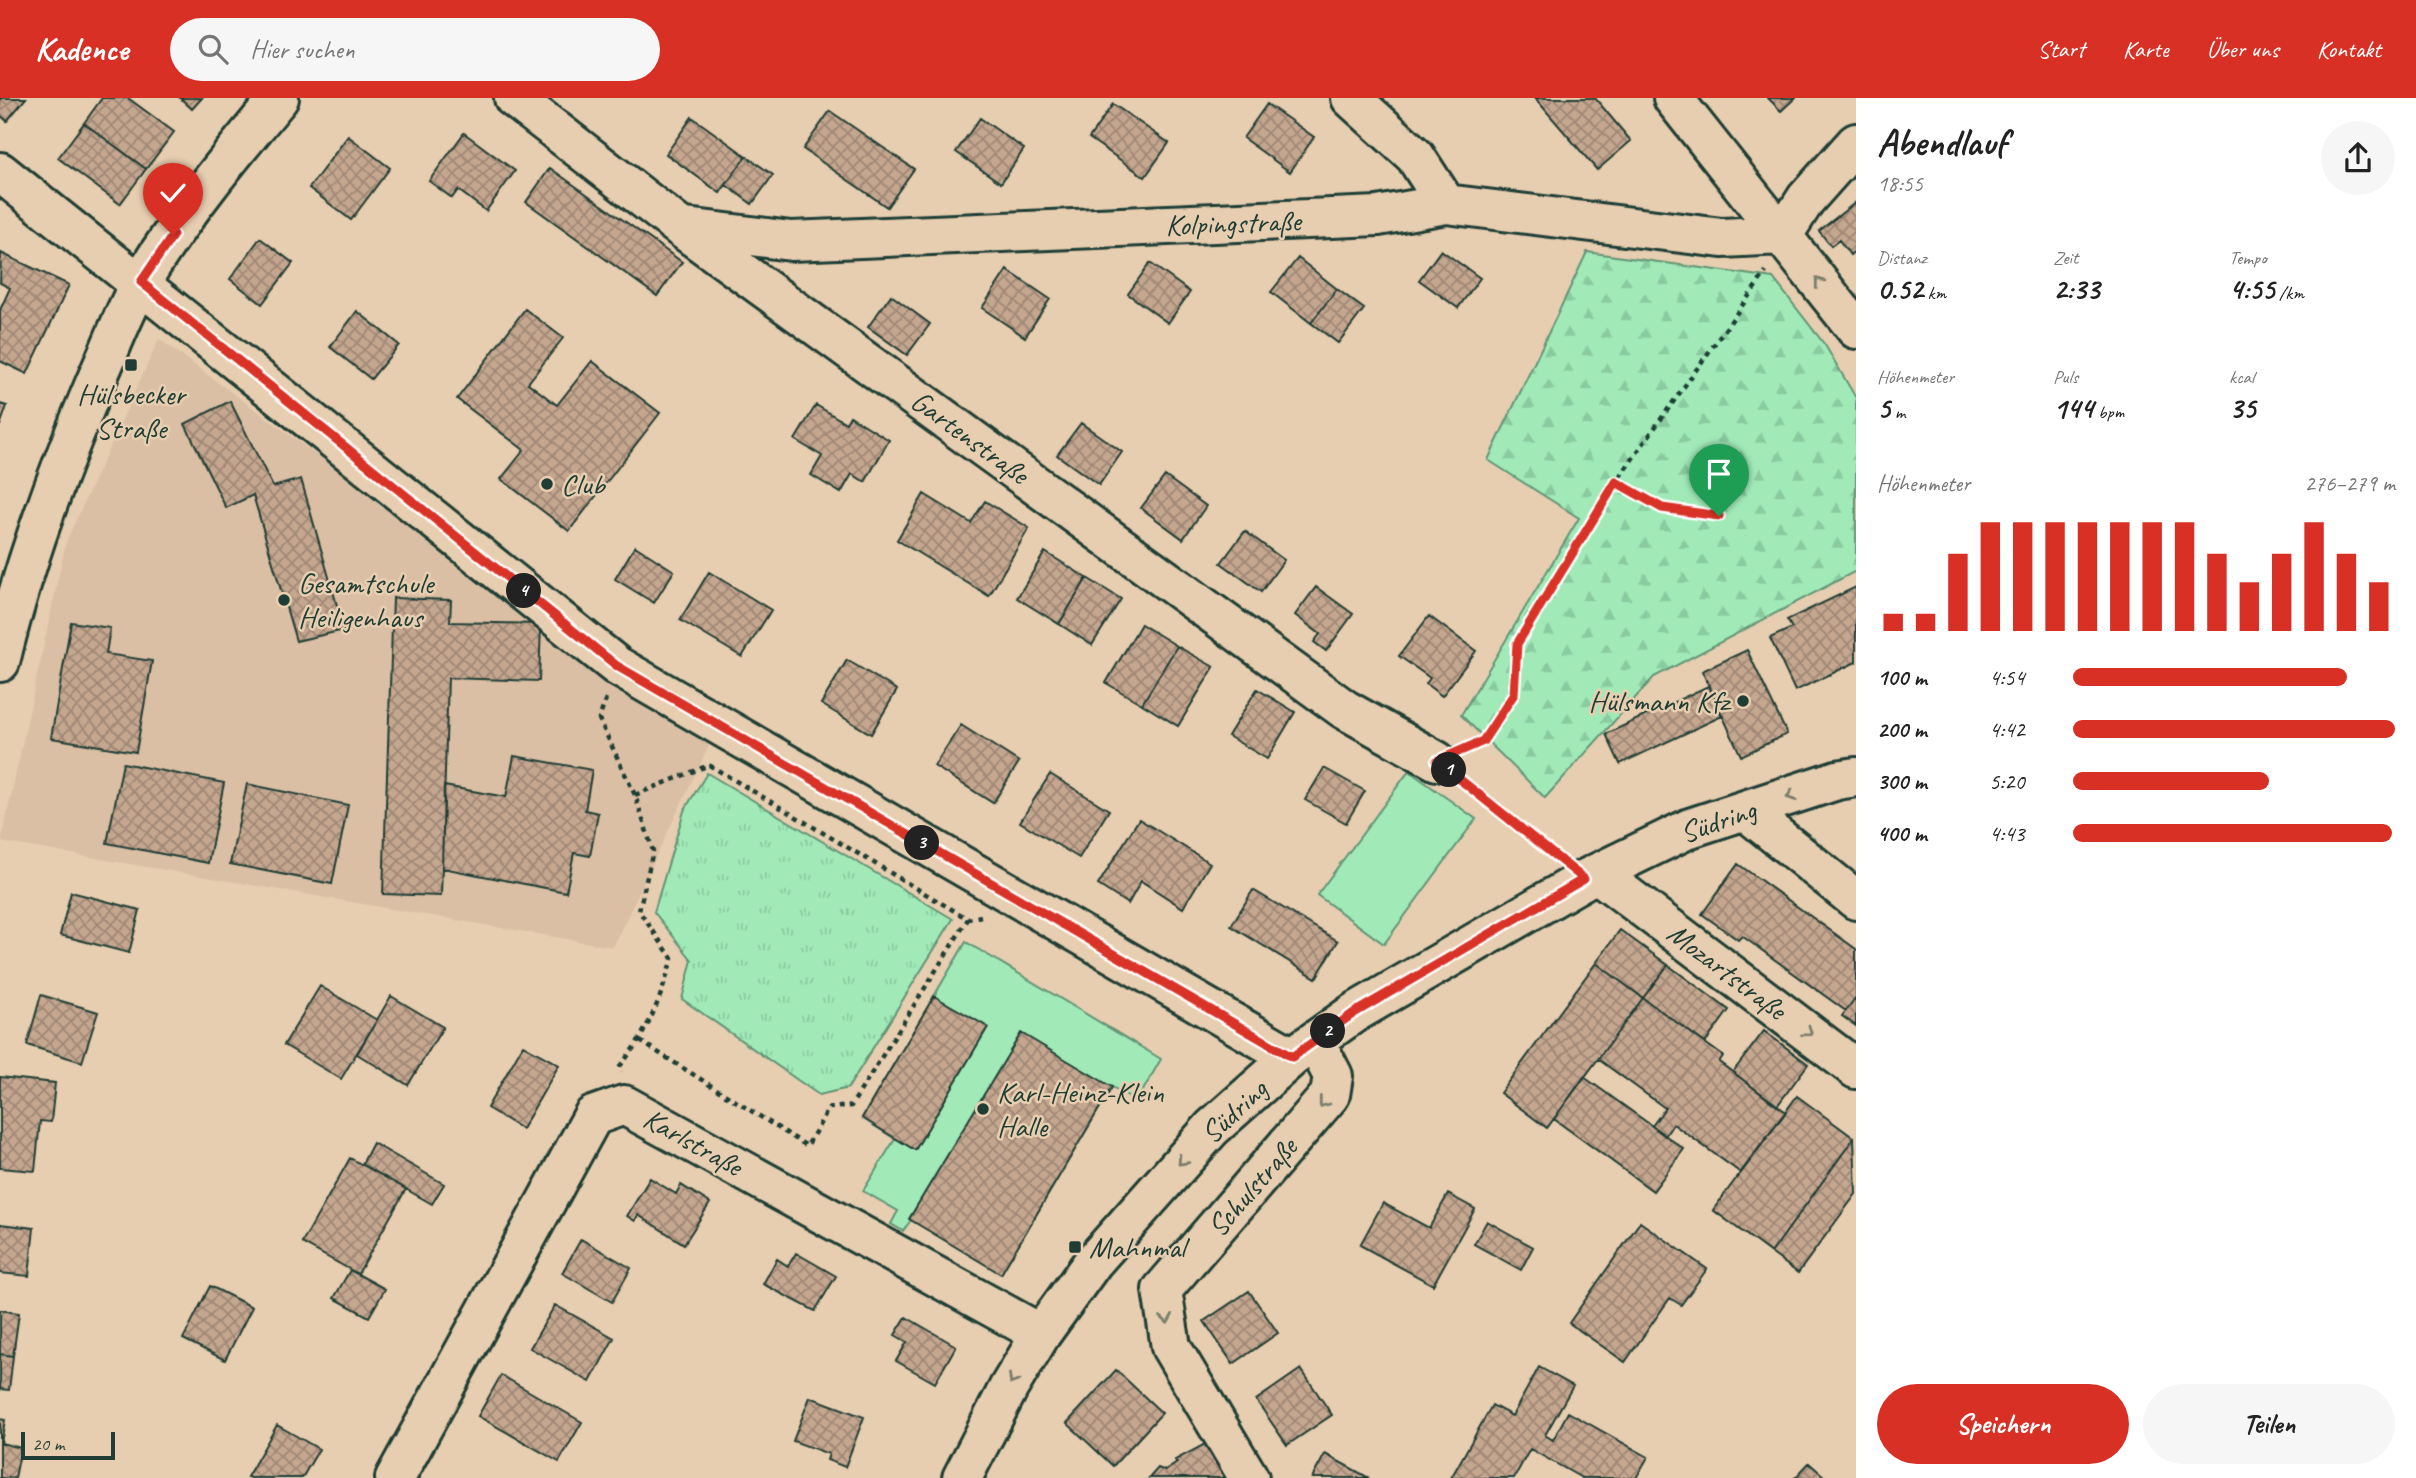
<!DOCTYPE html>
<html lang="de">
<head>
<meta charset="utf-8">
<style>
	body { margin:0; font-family:Caveat,sans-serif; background:#f6f6f6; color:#222; height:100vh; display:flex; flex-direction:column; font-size:26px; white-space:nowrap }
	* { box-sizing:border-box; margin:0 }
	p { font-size:23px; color:#767676 }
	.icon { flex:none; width:38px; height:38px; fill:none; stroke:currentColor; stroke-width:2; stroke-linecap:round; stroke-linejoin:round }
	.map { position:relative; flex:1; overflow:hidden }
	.panel { display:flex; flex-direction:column; background:#fff; width:560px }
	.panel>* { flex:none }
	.scale { position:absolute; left:21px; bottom:18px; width:94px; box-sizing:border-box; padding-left:7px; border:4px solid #1f3d34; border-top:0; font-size:19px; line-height:24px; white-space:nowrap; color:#1f3d34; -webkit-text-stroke:5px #e8ceb0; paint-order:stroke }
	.pin { position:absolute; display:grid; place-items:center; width:60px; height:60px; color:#fff; margin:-72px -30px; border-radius:50% 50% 50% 0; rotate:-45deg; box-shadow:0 0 7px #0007 }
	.pin .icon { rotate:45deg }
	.km { position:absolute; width:35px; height:35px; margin:-18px; border-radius:50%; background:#222; color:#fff; font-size:19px; line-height:35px; text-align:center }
	.round { display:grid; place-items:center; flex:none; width:74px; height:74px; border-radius:37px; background:#f6f6f6 }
	.head { display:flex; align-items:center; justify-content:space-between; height:119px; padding:0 21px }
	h1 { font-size:38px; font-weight:700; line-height:52px }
	.stats { display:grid; grid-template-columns:repeat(3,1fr); gap:10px; height:119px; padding:7px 21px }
	.stats div { display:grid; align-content:center }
	.stats b { font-size:30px; font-weight:700 }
	.stats small { font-size:19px; font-weight:400 }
	.stats p { font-size:19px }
	.chart { height:196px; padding:14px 21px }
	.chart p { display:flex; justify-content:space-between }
	.chart svg { width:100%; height:126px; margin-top:7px; stroke:#d93025; stroke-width:6 }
	.action { display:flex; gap:14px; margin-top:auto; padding:14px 21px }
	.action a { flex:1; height:80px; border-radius:42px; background:#d93025; color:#fff; font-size:28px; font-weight:700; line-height:80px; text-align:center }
	.action a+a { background:#f6f6f6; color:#222 }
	ul { padding:0 21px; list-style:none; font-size:23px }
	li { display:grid; grid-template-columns:112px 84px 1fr; align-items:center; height:52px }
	li i { height:18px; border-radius:9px; background:#d93025 }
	header { display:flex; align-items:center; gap:42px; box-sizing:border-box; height:98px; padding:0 35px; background:#d93025; color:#fff }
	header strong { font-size:33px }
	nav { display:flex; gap:38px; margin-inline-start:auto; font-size:24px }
	.search { width:490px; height:63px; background:#f6f6f6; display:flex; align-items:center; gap:18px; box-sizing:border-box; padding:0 24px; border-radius:38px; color:#767676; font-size:26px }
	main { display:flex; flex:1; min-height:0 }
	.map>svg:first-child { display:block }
</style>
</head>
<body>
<header>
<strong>Kadence</strong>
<div class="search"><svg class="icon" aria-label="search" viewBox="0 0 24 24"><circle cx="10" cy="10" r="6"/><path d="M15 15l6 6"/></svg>Hier suchen</div>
<nav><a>Start</a><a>Karte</a><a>Über uns</a><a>Kontakt</a></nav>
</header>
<main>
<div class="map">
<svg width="1856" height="1380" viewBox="0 0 1856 1380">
	<defs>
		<pattern id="grass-tufts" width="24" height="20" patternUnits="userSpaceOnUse" patternTransform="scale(1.75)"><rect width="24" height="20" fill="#a1eab8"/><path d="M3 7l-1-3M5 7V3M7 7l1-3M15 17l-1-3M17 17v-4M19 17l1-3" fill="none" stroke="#8aca9f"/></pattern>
		<pattern id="forest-firs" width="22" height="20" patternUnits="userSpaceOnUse" patternTransform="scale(1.75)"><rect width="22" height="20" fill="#a1eab8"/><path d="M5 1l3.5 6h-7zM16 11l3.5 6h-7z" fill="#8aca9f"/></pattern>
		<pattern id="building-cross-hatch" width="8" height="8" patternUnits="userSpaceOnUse" patternTransform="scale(1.75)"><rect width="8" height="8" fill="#c5a68f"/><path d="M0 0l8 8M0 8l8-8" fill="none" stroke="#9f8876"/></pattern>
	</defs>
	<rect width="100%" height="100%" fill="#e8ceb0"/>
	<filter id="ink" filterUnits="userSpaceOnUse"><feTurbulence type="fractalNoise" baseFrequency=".0143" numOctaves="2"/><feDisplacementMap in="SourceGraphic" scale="14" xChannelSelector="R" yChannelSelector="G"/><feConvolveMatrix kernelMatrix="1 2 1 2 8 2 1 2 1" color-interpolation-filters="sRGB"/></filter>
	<g filter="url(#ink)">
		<path fill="#dabfa4" d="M159,241L595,561L713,639L613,849L1,744L66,444Z"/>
		<path fill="url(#grass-tufts)" stroke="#609476" stroke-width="2" d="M707,675L953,821L848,990L819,997L682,901L692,862L654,814L684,713Z"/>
		<path fill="url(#forest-firs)" stroke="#609476" stroke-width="2" d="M1587,154L1773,180L1825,247L1856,300V473L1654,579L1545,700L1461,617L1579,420L1488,362Z"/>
		<path fill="#a1eab8" stroke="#609476" stroke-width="2" d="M1409,673L1476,721L1384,846L1317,797Z
			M966,844L1161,961L1137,1003L1112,989L1001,1176L911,1122L903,1133L891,1126L898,1113L863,1093L895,1041L862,1020Z"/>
		<path fill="url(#building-cross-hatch)" stroke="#1f3d34" stroke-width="2" d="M0,0H26L7,23L0,17Z
			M102,0H128L174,34L146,71L84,25Z
			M180,0H202L192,11Z
			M1535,0H1595L1631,43L1597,72Z
			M1768,0H1795L1781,13Z
			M1113,6L1169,45L1145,79L1089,40Z
			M1267,6L1314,39L1290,74L1243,40Z
			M830,13L914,71L887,109L803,51Z
			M692,19L746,58L720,95L666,56Z
			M980,20L1024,51L1001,85L956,54Z
			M84,25L146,71L120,106L58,60Z
			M464,35L515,73L486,113L458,92L452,100L429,83Z
			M348,38L390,70L351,122L309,90Z
			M746,58L773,77L752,106L726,87Z
			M550,70L682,164L657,198L526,104Z
			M1856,104V152L1850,157L1839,142L1831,148L1819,133Z
			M260,140L293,165L262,206L230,181Z
			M1441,152L1480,180L1458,210L1419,182Z
			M1,155L69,187L27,276L0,263V212L10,190L0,185Z
			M1298,160L1337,191L1311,225L1271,194Z
			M1150,165L1190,194L1168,225L1128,196Z
			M1007,172L1050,201L1025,239L982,210Z
			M1337,191L1364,211L1338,245L1311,225Z
			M891,197L930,226L907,257L868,229Z
			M525,211L563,240L528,285L557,307L592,263L660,315L569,433L501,381L524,352L457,301Z
			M357,213L399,247L371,281L330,249Z
			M230,303L273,389L301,381L344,532L296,543L253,397L226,410L185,326Z
			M0,306L7,308L0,328Z
			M816,307L846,325L850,318L889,342L865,384L852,376L841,395L811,377L822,358L795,342Z
			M1081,325L1122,354L1099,387L1057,357Z
			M1165,378L1206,408L1183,441L1141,410Z
			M924,396L971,425L985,403L1029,430L989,498L897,442Z
			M1245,433L1284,462L1261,494L1221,465Z
			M635,448L674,473L654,505L615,481Z
			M1045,454L1087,480L1059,526L1017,500Z
			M709,474L771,512L742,559L680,522Z
			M1087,480L1121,501L1092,547L1059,526Z
			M1316,489L1353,516L1326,553L1314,544L1320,536L1295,517Z
			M1856,489V564L1795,593L1770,540L1792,530L1787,522Z
			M393,500L451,502L450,524L541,526L539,583L448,580L441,798L383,796Z
			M1429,518L1476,553L1442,598L1426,586L1430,580L1399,558Z
			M71,524L110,530L106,556L152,563L136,654L51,640Z
			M1141,526L1177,548L1142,606L1106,585Z
			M1177,548L1214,569L1178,628L1142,606Z
			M1747,552L1787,636L1741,658L1702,573Z
			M847,562L897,592L871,636L821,606Z
			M1708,588L1722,618L1620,666L1606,636Z
			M1257,591L1295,614L1267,661L1228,638Z
			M961,627L1019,664L993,705L934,668Z
			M514,658L592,672L585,712L598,715L590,758L574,755L566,794L442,770L444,688L506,699Z
			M123,665L224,685L208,765L107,745Z
			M1324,670L1365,693L1346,725L1305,702Z
			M1050,676L1109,712L1079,760L1020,724Z
			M247,686L348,707L332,786L230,766Z
			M1139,721L1210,765L1183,810L1141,783L1128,806L1098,787Z
			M1738,766L1856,851V899L1846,913L1742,838L1738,842L1702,816Z
			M1253,792L1338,843L1316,880L1231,828Z
			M71,794L140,812L129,855L60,837Z
			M1620,832L1668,867L1643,900L1596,865Z
			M1596,865L1643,900L1547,1030L1500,995Z
			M1668,867L1729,912L1705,945L1643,900Z
			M320,888L377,922L341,981L284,947Z
			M41,897L98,914L82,964L27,947Z
			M391,898L443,929L408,987L357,956Z
			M934,898L988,929L915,1052L862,1020Z
			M1856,899V928L1842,918Z
			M1643,900L1723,958L1719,964L1786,1014L1741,1075L1673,1026L1665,1038L1652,1028L1665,1010L1598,961Z
			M1764,933L1808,966L1777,1008L1733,974Z
			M1021,935L1112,989L1001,1176L909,1121Z
			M523,947L559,967L522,1031L487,1010Z
			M0,979L55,985L51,1024L40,1023L35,1073L0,1070Z
			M1584,979L1684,1051L1653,1093L1554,1021Z
			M1797,998L1854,1040L1771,1155L1713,1112Z
			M1854,1040L1856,1096L1798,1175L1771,1155Z
			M373,1045L444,1086L432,1106L362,1066Z
			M350,1060L406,1091L358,1176L302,1145Z
			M650,1080L676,1096L681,1087L710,1105L684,1146L638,1117L635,1123L627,1118Z
			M1448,1096L1475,1111L1433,1187L1360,1147L1383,1105L1429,1130Z
			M1487,1123L1533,1149L1521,1172L1474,1146Z
			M1640,1124L1707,1171L1681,1207L1670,1200L1625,1264L1569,1225Z
			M0,1126L34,1130L29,1178L0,1175Z
			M581,1141L631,1170L612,1204L562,1175Z
			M796,1155L836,1178L815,1213L763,1186L777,1161L788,1168Z
			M350,1172L385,1191L369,1219L334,1200Z
			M210,1188L252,1209L225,1262L183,1241Z
			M1249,1193L1278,1235L1233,1266L1204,1223Z
			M555,1207L614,1240L590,1284L530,1250Z
			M0,1212L19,1215L13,1258L0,1256Z
			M906,1219L956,1248L935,1285L896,1263L907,1244L895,1237Z
			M0,1256L13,1258L9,1292L0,1291Z
			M1539,1269L1573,1288L1545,1337L1553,1342L1568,1314L1648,1359L1636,1380H1582L1530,1351L1514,1380H1451L1492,1307L1512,1318Z
			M1301,1271L1332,1317L1287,1347L1256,1302Z
			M1116,1272L1162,1315L1113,1368L1067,1325Z
			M501,1277L582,1324L559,1364L478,1318Z
			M810,1299L864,1319L845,1369L827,1362L829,1356L793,1343Z
			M0,1321L5,1322L1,1345L21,1350L15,1380H0Z
			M277,1327L319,1351L302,1380H250L247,1379Z
			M1207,1345L1227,1380H1149L1158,1370L1165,1373L1177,1365L1175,1362Z
			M1325,1356L1369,1380H1312Z
			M1809,1365L1826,1380H1795Z"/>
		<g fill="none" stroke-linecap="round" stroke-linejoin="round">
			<defs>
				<path id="minor" d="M514,0L680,129L1344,611L1437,663
					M1351,0L1415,58L1446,106
					M1673,0L1856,231
					M0,74L617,568L1292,959
					M686,130L791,143L1378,118L1446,106L1722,140L1783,137
					M1783,137L1806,101L1856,45
					M0,564C23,467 57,375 96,283C111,250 124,213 142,182C182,117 230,59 279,0
					M1747,714L1856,802
					M1597,775L1856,971
					M395,1380L593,1018L624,1007L1041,1236
					M962,1380L1009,1289L1041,1236L1093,1164L1212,1030L1292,959L1354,915L1585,781L1690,730L1837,682L1856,679
					M1249,1380L1171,1249L1162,1192L1330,997L1333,978L1315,943"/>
			</defs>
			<use href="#minor" stroke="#1f3d34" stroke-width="44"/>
			<path stroke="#1f3d34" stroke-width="4.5" stroke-dasharray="5 5" stroke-linecap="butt" d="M1616,384L1662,410L1719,418
				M606,601L599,621L635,697L653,753L639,813L672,860C661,901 648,934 620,968L621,974
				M1467,650L1484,643L1514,595L1517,546L1616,384L1766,174
				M1462,683L1557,758
				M635,697L709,667L968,821L981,818
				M640,943L807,1048L829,1010L851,1008L968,821"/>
			<use href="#minor" stroke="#e8ceb0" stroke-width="38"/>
		</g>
		<defs><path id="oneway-chevron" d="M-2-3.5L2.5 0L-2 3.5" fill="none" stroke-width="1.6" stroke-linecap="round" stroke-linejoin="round" transform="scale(1.75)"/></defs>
		<g stroke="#797e6c">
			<use href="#oneway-chevron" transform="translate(1819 184) rotate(-128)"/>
			<use href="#oneway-chevron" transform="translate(1791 698) rotate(161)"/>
			<use href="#oneway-chevron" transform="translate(1808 934) rotate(37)"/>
			<use href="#oneway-chevron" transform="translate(1323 1005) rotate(128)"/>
			<use href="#oneway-chevron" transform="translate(1182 1063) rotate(133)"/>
			<use href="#oneway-chevron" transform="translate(1167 1221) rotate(81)"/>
			<use href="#oneway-chevron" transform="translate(1013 1282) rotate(121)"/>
		</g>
	</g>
	<g fill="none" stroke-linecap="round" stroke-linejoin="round" filter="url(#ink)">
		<defs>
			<path id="route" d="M173,137L141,184L617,568L1292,959L1354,915L1584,781L1437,663L1483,643L1514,596L1517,546L1616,384L1662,410L1719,418"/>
		</defs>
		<use href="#route" stroke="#fff" stroke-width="14"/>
		<use href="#route" stroke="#d93025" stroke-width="9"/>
	</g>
	<g fill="#1f3d34" stroke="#e8ceb0" stroke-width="2.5">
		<rect x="124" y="260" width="14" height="14" rx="3.5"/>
		<circle cx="547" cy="386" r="7"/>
		<circle cx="284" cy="502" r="7"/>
		<circle cx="1743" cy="603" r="7"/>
		<circle cx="983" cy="1011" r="7"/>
		<rect x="1068" y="1142" width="14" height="14" rx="3.5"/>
	</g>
	<g text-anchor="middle" stroke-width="5" stroke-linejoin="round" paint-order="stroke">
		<g font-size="30" fill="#1f3d34" stroke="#e8ceb0">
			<text transform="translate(1233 125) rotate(-2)" y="10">Kolpingstraße</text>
			<text transform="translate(970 339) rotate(36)" y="10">Gartenstraße</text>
			<text transform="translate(1718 723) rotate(-19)" y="10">Südring</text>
			<text transform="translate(1727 873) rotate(37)" y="10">Mozartstraße</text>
			<text transform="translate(1234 1013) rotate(-43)" y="10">Südring</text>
			<text transform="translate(693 1044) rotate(29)" y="10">Karlstraße</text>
			<text transform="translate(1252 1089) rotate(-49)" y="10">Schulstraße</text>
		</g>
		<g font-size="30" fill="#1f3d34" stroke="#e8ceb0" text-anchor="start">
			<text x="131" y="306" text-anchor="middle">Hülsbecker<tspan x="131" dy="34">Straße</tspan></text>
			<text x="561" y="396">Club</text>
			<text x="298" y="495">Gesamtschule<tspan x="298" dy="34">Heiligenhaus</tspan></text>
			<text x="1729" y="613" text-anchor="end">Hülsmann Kfz</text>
			<text x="997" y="1004">Karl-Heinz-Klein<tspan x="997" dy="34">Halle</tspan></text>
			<text x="1089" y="1159">Mahnmal</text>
		</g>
	</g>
</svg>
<div class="scale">20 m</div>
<div class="pin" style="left:1719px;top:418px;background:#1e9e55"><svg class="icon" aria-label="arrive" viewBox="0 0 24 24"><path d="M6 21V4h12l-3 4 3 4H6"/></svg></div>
<div class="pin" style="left:173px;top:137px;background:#d93025"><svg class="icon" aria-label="check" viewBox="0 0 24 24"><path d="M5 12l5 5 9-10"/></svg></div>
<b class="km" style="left:1449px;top:672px">1</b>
<b class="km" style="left:1328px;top:933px">2</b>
<b class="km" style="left:922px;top:745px">3</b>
<b class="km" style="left:524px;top:493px">4</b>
</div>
<section class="panel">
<div class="head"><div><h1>Abendlauf</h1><p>18:55</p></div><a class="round"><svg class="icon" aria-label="share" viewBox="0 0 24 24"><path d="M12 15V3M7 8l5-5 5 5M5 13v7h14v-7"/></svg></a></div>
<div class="stats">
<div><p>Distanz</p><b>0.52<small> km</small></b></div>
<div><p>Zeit</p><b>2:33</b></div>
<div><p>Tempo</p><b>4:55<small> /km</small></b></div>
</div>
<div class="stats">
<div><p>Höhenmeter</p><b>5<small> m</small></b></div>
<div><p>Puls</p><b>144<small> bpm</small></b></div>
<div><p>kcal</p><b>35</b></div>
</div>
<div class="chart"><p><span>Höhenmeter</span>276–279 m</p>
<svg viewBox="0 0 160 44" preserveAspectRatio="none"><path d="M5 44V38M15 44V38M25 44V17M35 44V6M45 44V6M55 44V6M65 44V6M75 44V6M85 44V6M95 44V6M105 44V17M115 44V27M125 44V17M135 44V6M145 44V17M155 44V27"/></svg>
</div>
<ul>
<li><b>100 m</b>4:54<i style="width:85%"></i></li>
<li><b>200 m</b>4:42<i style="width:100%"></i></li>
<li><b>300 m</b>5:20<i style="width:61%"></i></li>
<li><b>400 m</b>4:43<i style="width:99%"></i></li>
</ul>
<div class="action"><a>Speichern</a><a>Teilen</a></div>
</section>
</main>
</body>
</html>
